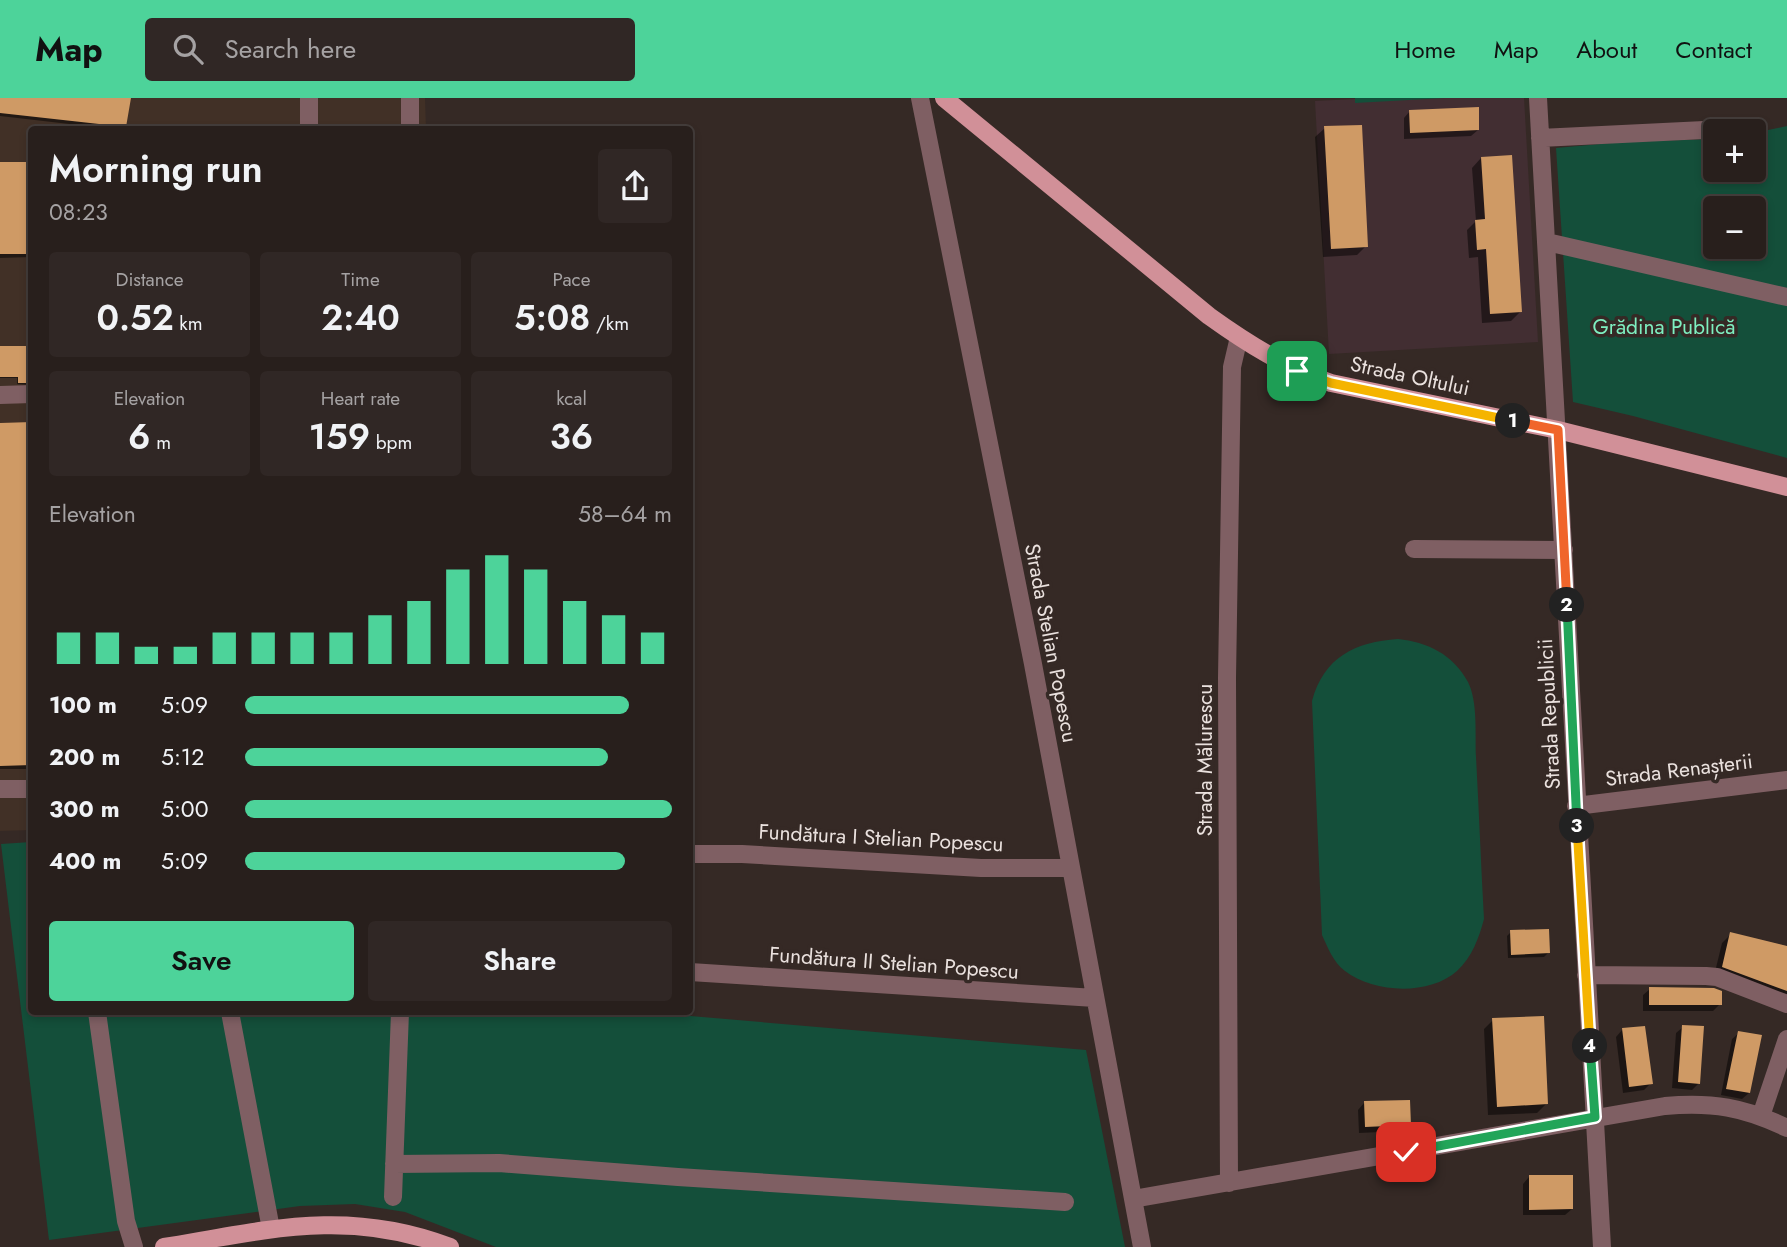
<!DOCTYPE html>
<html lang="en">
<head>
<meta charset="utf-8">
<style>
	body { margin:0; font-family:Jost,sans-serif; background:#302725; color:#f1f3f6; height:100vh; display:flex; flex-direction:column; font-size:26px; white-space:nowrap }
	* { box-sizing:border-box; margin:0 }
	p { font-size:23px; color:#a5a2a3 }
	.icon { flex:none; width:38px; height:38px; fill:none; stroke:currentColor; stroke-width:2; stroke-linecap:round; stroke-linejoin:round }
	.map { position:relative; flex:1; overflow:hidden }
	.panel { position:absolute; left:28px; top:28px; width:665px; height:889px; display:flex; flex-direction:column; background:#281f1c; border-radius:7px; box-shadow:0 4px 10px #0003,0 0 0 2px #443d3b }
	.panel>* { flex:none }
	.tools { position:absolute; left:1703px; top:21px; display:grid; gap:14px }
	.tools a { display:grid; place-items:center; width:63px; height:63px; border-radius:7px; background:#281f1c; box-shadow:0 4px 10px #0003,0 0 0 2px #443d3b; font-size:35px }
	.pin { position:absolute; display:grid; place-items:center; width:60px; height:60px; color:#fff; margin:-30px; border-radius:14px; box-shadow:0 4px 10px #0006 }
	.km { position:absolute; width:35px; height:35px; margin:-18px; border-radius:50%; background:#222; color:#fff; font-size:19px; line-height:35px; text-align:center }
	.round { display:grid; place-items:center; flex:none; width:74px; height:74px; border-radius:7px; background:#302725 }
	.headline { display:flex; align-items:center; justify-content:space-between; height:119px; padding:0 21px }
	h1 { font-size:38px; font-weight:600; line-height:52px }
	.stats { display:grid; grid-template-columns:repeat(3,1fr); gap:10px; height:119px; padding:7px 21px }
	.stats div { display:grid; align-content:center; border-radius:7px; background:#302725; text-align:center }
	.stats b { font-size:35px; font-weight:600 }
	.stats small { font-size:19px; font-weight:400 }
	.stats p { font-size:19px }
	.chart { height:196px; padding:14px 21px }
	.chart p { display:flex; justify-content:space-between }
	.chart svg { width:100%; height:126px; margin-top:7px; stroke:#4dd39a; stroke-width:6 }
	.action { display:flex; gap:14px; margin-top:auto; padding:14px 21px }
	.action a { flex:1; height:80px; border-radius:7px; background:#4dd39a; color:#111; font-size:28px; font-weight:600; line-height:80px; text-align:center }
	.action a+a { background:#302725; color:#f1f3f6 }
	ul { padding:0 21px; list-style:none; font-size:23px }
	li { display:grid; grid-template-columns:112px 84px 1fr; align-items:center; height:52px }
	li i { height:18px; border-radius:9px; background:#4dd39a }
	header { display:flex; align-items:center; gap:42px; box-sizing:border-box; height:98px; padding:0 35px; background:#4dd39a; color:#111 }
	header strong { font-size:33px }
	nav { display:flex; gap:38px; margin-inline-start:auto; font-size:24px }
	.search { width:490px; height:63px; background:#302725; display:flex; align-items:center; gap:18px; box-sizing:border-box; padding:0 24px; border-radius:7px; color:#a5a2a3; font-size:26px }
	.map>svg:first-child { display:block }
</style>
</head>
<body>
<header>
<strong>Map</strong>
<div class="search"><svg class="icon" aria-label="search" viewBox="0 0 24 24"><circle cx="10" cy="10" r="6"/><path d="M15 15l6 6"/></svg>Search here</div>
<nav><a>Home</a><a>Map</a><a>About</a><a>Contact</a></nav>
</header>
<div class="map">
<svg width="1787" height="1149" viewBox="0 0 1787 1149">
	<rect width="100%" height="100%" fill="#352925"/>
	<path fill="#413026" d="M0,0H425L426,31L32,32V732L0,733Z"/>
	<path fill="#422e32" d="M1374,0H1524L1538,244L1329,256L1315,3Z"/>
	<path fill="#144f3a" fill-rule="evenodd" d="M1355,0H1445L1355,5Z
		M1787,28V360L1633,318L1573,304L1556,50L1623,44L1715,41V72H1754V35ZM1715,110H1754V149H1715Z
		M1398,541C1427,544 1453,556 1468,584C1478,604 1475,636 1476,659C1479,713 1481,767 1484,821C1479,840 1472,859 1457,873C1429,898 1373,895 1345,873C1333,864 1328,850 1322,837L1312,603C1324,559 1355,544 1398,541Z
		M31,744L32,914H644L1086,952L1125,1149H496L405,1114L355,1106L300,1108L49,1142L1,746Z"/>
	<path fill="#0007" d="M0,0H129L124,29L121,32L0,18Z
		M1410,13L1478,32L1471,38L1404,41V20Z
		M321,26H370V32H317Z
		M1325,30L1366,148L1357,157L1323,159L1315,39Z
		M1481,60L1520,214L1511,223L1482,225L1478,159L1469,160L1467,132L1476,123L1472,70Z
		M32,65V159L0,160V66Z
		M32,249V287L17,286V280H0V250Z
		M0,326H32V671H0Z
		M1511,834L1548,855L1544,859L1508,860L1507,838Z
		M1731,836L1787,850V904L1714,878L1722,845Z
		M1650,891L1720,906L1713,913H1643V897Z
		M1493,922L1546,1006L1537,1015L1488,1017L1484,931Z
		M1683,929L1699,985L1692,992L1672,990L1676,935Z
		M1622,932L1651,985L1644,992L1623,995L1616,939Z
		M1739,935L1749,995L1742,1001L1721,997L1732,941Z
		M1364,1005L1410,1026L1403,1033L1359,1035L1358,1012Z
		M1529,1079L1572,1111L1565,1117H1523V1086Z"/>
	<path fill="#cf9a65" d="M0,0H131L126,29L0,15Z
		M1479,9V32L1410,35L1409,12Z
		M1362,27L1368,149L1331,151L1324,28Z
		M1512,57L1522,214L1490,216L1486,151L1477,152L1475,122L1485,121L1481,59Z
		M0,64H32V156H0Z
		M0,248H32V285H18V279H0Z
		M32,324V667L0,668V325Z
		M1549,831L1550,855L1511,857L1510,832Z
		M1730,834L1787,848V893L1722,869Z
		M1649,889L1714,890L1722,893V907H1649Z
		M1544,918L1548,1006L1497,1009L1492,920Z
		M1682,927L1704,928L1700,986L1678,984Z
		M1645,928L1653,986L1629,989L1622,930Z
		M1738,933L1762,937L1750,995L1726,991Z
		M1410,1002L1411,1027L1365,1029L1364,1003Z
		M1529,1077H1573V1111L1529,1112Z"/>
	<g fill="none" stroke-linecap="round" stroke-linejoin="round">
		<path stroke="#7f5f63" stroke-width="18" d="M920,0L1033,566L1142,1149
			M1538,0L1602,1149
			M309,32V0
			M410,32V0
			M1540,40L1725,31
			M1547,144L1787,199
			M0,297L32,296
			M1414,451L1564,452
			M0,691H32
			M1576,708L1787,682
			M690,756H742L981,770H1071
			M690,874L1095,900
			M1586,877L1706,878L1717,879L1787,906
			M97,914L126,1123L134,1149
			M230,914L271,1131
			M1761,1018L1787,941
			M394,1066L499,1065L678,1079L1065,1104
			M1229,1085L1227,580L1232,269L1239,239
			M393,1099L400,914
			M1133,1101L1665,1008C1712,1004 1744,1009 1787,1030"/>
		<path stroke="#d19098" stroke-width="18" d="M944,0L1209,218C1248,246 1285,269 1331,285L1558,332L1787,389
			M164,1149C267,1132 348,1110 450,1149"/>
	</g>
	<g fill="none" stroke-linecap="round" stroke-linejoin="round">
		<defs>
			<path id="split-1" d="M1297,273L1331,285L1513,323"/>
			<path id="split-2" d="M1513,323L1558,332L1567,507"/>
			<path id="split-3" d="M1567,507L1577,728"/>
			<path id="split-4" d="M1577,728L1590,948"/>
			<path id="split-5" d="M1406,1054L1595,1019L1590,948"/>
		</defs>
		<use href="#split-1" stroke="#fff" stroke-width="14"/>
		<use href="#split-2" stroke="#fff" stroke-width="14"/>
		<use href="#split-3" stroke="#fff" stroke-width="14"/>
		<use href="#split-4" stroke="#fff" stroke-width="14"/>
		<use href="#split-5" stroke="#fff" stroke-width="14"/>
		<use href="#split-1" stroke="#f5b400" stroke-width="9"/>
		<use href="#split-2" stroke="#f0652b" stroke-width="9"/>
		<use href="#split-3" stroke="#22a559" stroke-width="9"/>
		<use href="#split-4" stroke="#f5b400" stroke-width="9"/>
		<use href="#split-5" stroke="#22a559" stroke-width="9"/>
	</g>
	<g text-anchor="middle" stroke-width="7" stroke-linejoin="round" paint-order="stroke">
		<g font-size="21" fill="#7eefc0" stroke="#352925">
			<text x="1664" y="236">Grădina Publică</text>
		</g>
		<g font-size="21" fill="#eae1de" stroke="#352925">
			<text transform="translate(1410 278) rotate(12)" y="7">Strada Oltului</text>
			<text transform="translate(1051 545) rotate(79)" y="7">Strada Stelian Popescu</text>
			<text transform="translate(1549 616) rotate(-93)" y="7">Strada Republicii</text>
			<text transform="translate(1205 662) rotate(-90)" y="7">Strada Mălurescu</text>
			<text transform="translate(1679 672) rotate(-7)" y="7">Strada Renașterii</text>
			<text transform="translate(881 740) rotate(3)" y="7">Fundătura I Stelian Popescu</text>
			<text transform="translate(894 865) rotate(4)" y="7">Fundătura II Stelian Popescu</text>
		</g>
	</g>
</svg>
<div class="tools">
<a>+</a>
<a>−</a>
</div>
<div class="pin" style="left:1297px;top:273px;background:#1e9e55"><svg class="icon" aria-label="arrive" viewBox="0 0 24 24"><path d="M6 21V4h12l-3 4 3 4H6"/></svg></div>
<div class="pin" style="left:1406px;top:1054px;background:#d93025"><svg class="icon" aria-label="check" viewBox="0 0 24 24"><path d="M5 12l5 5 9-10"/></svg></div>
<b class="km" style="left:1513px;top:323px">1</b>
<b class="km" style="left:1567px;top:507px">2</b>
<b class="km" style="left:1577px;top:728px">3</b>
<b class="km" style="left:1590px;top:948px">4</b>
<section class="panel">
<div class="headline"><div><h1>Morning run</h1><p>08:23</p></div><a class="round"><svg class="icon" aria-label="share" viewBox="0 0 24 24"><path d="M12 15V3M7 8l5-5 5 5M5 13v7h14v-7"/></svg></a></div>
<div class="stats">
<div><p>Distance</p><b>0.52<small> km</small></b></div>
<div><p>Time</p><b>2:40</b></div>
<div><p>Pace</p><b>5:08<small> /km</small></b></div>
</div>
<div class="stats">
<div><p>Elevation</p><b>6<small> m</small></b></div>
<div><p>Heart rate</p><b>159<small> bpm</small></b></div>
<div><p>kcal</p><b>36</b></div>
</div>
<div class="chart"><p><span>Elevation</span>58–64 m</p>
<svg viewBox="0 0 160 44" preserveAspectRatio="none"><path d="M5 44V33M15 44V33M25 44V38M35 44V38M45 44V33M55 44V33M65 44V33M75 44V33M85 44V27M95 44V22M105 44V11M115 44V6M125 44V11M135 44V22M145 44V27M155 44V33"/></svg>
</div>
<ul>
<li><b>100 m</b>5:09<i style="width:90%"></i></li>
<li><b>200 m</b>5:12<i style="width:85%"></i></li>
<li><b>300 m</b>5:00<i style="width:100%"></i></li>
<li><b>400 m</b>5:09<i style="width:89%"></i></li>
</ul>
<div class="action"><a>Save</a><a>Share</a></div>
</section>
</div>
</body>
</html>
